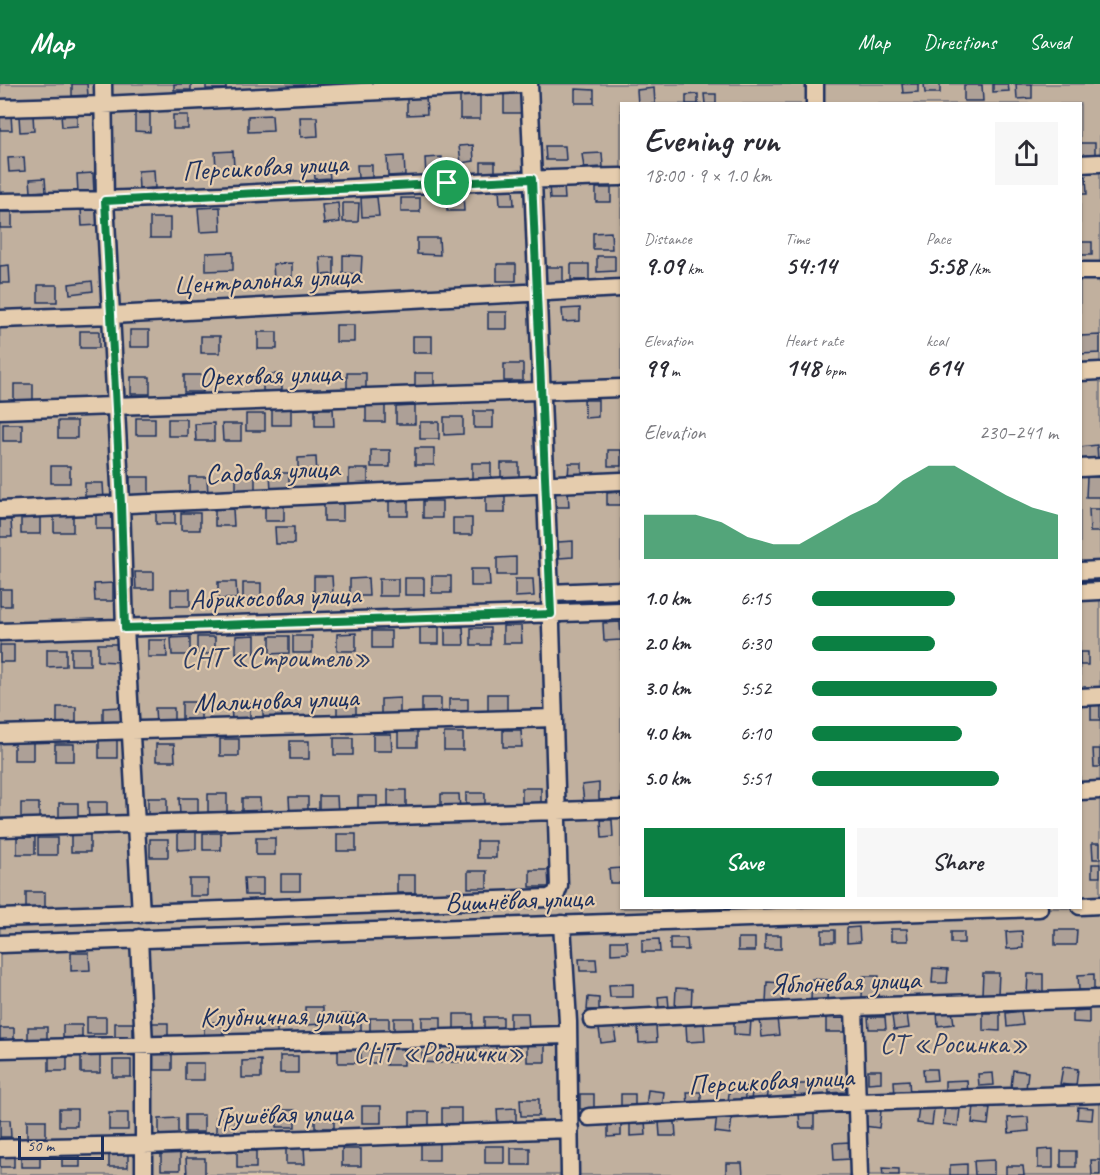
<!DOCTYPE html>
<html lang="en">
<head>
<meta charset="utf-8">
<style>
	body { margin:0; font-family:Caveat,sans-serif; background:#f7f7f7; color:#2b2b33; height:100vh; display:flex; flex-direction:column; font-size:22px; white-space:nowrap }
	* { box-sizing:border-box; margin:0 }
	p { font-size:20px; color:#7c7c81 }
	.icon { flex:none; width:33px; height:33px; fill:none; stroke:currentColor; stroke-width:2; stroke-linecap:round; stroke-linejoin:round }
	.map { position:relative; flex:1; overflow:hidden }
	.details { position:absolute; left:620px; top:18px; width:462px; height:807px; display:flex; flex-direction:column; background:#fff; border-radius:0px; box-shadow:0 2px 4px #0004 }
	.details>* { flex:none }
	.scale { position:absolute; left:18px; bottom:15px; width:86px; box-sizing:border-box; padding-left:6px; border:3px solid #1b2f5e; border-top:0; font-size:16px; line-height:21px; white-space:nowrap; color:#1b2f5e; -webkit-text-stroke:4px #e5ccad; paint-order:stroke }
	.pin { position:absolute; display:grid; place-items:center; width:51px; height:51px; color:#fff; margin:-26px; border:3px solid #fff; border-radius:50%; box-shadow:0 2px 6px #0007 }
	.round { display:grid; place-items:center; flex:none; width:63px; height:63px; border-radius:0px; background:#f7f7f7 }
	.headline { display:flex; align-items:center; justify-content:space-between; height:102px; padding:0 24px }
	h1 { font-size:33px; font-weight:700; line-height:45px }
	.figures { display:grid; grid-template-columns:repeat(3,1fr); gap:9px; height:102px; padding:6px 24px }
	.figures div { display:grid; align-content:center }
	.figures b { font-size:26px; font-weight:700 }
	.figures small { font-size:16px; font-weight:400 }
	.figures p { font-size:16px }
	.chart { height:168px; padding:12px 24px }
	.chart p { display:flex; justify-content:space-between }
	.chart svg { width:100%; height:108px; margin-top:6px; fill:#0b8043; opacity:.7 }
	.action { display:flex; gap:12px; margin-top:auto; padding:12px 24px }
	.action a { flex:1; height:69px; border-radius:0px; background:#0b8043; color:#fff; font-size:24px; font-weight:700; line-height:69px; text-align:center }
	.action a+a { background:#f7f7f7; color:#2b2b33 }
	ul { padding:0 24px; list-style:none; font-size:20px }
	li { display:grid; grid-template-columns:96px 72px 1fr; align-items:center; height:45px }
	li i { height:15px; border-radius:8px; background:#0b8043 }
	header { display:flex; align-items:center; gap:36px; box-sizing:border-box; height:84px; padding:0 30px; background:#0b8043; color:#fff }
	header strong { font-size:28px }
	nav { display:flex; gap:33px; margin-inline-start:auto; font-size:21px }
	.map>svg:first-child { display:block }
</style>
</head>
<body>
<header>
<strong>Map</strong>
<nav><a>Map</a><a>Directions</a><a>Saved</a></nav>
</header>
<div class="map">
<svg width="1100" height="1091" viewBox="0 0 1100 1091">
	<rect width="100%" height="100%" fill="#ddc6aa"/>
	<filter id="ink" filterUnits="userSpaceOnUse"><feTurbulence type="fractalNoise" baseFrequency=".0167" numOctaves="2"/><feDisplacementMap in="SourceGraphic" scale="12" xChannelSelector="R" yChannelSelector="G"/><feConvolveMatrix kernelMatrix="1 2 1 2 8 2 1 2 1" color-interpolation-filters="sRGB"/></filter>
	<g filter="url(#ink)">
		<path fill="#c1b09e" stroke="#6e707e" stroke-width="1.5" fill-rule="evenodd" d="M0,0H1100V1091H0ZM621,20H1080V824H621Z"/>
		<path fill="#ada097" stroke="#1b2f5e" stroke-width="1.5" d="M72,0H87L88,11L72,12Z
			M174,0H191V6H174Z
			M206,0H226V5H206Z
			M902,0H918V8L903,9Z
			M924,0H940V9H925Z
			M993,0H1008L1009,7L993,8Z
			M1016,0H1032V14L1017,15Z
			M964,1H982L983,17H964Z
			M654,4L655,20H638L637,6Z
			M575,5L594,6V19H575Z
			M523,9L524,29H504V10Z
			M698,10V20H686V11Z
			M704,10H716V20H705Z
			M407,11H426L427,30L407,31Z
			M460,12H480V35H460Z
			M135,29H150V48L135,47Z
			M77,30V42L62,43L61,31Z
			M0,31H11L12,46H0Z
			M33,31L34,47L20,48L19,32Z
			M173,31H188V45H173Z
			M272,31L273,47L248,48V32Z
			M300,33H317L318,52L301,53Z
			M1080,59H1095V74H1080Z
			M473,61L474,77L461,79L459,62Z
			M545,62H565L566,76H546Z
			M233,67L234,83L216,84L215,68Z
			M602,69L603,83L584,84L582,70Z
			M404,72L405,91L388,92L387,73Z
			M24,73L25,87L9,88L8,74Z
			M442,73L443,92L426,93L425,74Z
			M481,78H495V91H481Z
			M328,79L330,94L315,95L314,80Z
			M357,81H372V95L358,94Z
			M154,86L155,104L139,105L138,87Z
			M93,89L94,108L78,109L77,90Z
			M1080,92H1086L1087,110H1080Z
			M45,94L46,107L31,108L30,95Z
			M549,101H564L565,115H550Z
			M596,104H611V118H596Z
			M499,105H513L514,121H500Z
			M463,107L464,127H447V108Z
			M377,113L379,132L362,133L361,114Z
			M401,114H420V128H401Z
			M338,119L340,138L324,140L322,121Z
			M343,119H359L358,138H343Z
			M98,123L99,141L82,142L81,124Z
			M220,123L221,147L200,148L198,124Z
			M0,128H12V144H0Z
			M150,134H170V154H150Z
			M611,148L612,165H593V149Z
			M417,154H439L440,171L417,170Z
			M1080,158H1092V171H1080Z
			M233,168V186L206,187V169Z
			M343,171L362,172L361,190L343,189Z
			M597,172H615V187L597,188Z
			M320,173H334V190L321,191Z
			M292,179V195L274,196L273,180Z
			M497,180H516V197H497Z
			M571,180H589V196H571Z
			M9,181L10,199H0V182Z
			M545,183H563V199H546Z
			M92,197L93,207L70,210L69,200Z
			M38,201H57V218H38Z
			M580,224V237L563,238L562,225Z
			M488,228H507V245H488Z
			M336,241H354V258H336Z
			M130,246H149V263H130Z
			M80,247H99V264H80Z
			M258,248H277V265H258Z
			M1100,251V269L1080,270V252Z
			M201,252H220V269H201Z
			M413,252H432V269H413Z
			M504,280H523V297H504Z
			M347,289H366V306H347Z
			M415,289H434V306H415Z
			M263,290H282V307H263Z
			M184,291H203V308H184Z
			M131,293H150V310H131Z
			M14,300H33V317H14Z
			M584,316H598V333L585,334Z
			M366,321H385V338H366Z
			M415,322V340H396V323Z
			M272,324H291V341H272Z
			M315,325H333L334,342H315Z
			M474,327H493V344H474Z
			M246,330H265V347H246Z
			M444,333H463V350L444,351Z
			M136,334H155V351H136Z
			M168,335H187V352H168Z
			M58,337H77V354H58Z
			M420,338H439V355H420Z
			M214,339V357H196L195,340Z
			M3,340H22V357H3Z
			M222,340H241V357H223Z
			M1097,361L1098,376L1080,375V363Z
			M415,364H434V381H415Z
			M371,366H390V383H371Z
			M608,366H621V382H608Z
			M316,373L317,391H298V374Z
			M472,379H491V397H472Z
			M501,379H519V396H501Z
			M569,379H582V393H568Z
			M51,382H70V399H51Z
			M349,385H368V402H349Z
			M270,389H289V406H271Z
			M236,392H255V410H236Z
			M130,393H149V410L130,411Z
			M189,393H207L208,410L189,411Z
			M1087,393H1100V413H1086Z
			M85,399H103L104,416H85Z
			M555,406H568L569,423H555Z
			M621,408V421H607V409Z
			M486,412H505V429H486Z
			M389,415H408V432H389Z
			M423,417H442V434H423Z
			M265,419H284V437H265Z
			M343,419V437H324V420Z
			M156,423H175V440H156Z
			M215,425H233L234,442H215Z
			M1089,425H1100V448H1090Z
			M96,428H115V445H96Z
			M181,429H200V446H181Z
			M54,431H73V448H54Z
			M21,433H40V450H21Z
			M453,434H472V451H453Z
			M0,436H11L12,453H0Z
			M275,443H294V460H276Z
			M573,457V473L559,474L558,458Z
			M516,473V491H497V474Z
			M471,485H489L490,502H471Z
			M135,488H154V505H136Z
			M314,492H332L333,509L314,510Z
			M432,492H451V509H432Z
			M368,494L369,512H350V495Z
			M405,494H424V511H405Z
			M379,495H398V512H379Z
			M515,495H533L534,512L515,513Z
			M218,498H236L237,515H218Z
			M113,499V517H95L94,500Z
			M243,499H261V516H243Z
			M0,505H11V522H0Z
			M171,505H190V522H171Z
			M620,538L621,556L604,557L603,539Z
			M503,542H521L522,559H503Z
			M420,543H439V560H420Z
			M445,543H463L464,561H445Z
			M471,544H490V561H471Z
			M372,547H391V564H372Z
			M356,549V567H337V550Z
			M255,551V569H236V552Z
			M270,552H289V569L270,570Z
			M293,552H312V569H293Z
			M190,553V571H172L171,554Z
			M197,553H215V570H197Z
			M148,556H166L167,573H148Z
			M98,560H117V578L98,577Z
			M0,561H14V578H0Z
			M71,564H90V581H71Z
			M47,565H66V582L47,583Z
			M1080,568H1088V581H1080Z
			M488,610H507V627H488Z
			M400,614V632H381V615Z
			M422,614H441V631H422Z
			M337,615H356V632H337Z
			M449,615H468V632H449Z
			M182,618H201V635H182Z
			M231,619H250V636H232Z
			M263,620H282V638H263Z
			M1091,621H1100V636H1091Z
			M57,623H76V640H57Z
			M122,623V641H103V624Z
			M155,624H174V641H156Z
			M398,646H417V663H398Z
			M503,646H521L522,663H503Z
			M444,649H463V666H444Z
			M373,650H391L392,667H373Z
			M334,654H353V671H334Z
			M220,655H239V672H220Z
			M99,656H117V674H99Z
			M290,657H309V675H290Z
			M33,658V676H14V659Z
			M55,660H74V677H55Z
			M156,660H174L175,677H156Z
			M1093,665H1100V683H1094Z
			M599,699V717L584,718L582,701Z
			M522,704H541V721H522Z
			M388,706H406V723H388Z
			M466,709H485V726H466Z
			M208,710H227V728H208Z
			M441,710H459L460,727H441Z
			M319,712H337L338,729H319Z
			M358,712H377V729H358Z
			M289,713H308V730H290Z
			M148,714H167V731H148Z
			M179,714H198V731H180Z
			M242,714H260L261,731H242Z
			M88,718H107V735H89Z
			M21,719H39V736H21Z
			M59,719H78V736H59Z
			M601,736H612L613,753L602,754Z
			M178,748H196V765L178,766Z
			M203,749H221V766H203Z
			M71,750H90V768H71Z
			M337,750H356V767H337Z
			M17,753H35V770H17Z
			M38,754H57V771H38Z
			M256,754H275V771H256Z
			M150,755H168V773H150Z
			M477,757H496V774H477Z
			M1092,759H1100V775H1093Z
			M1092,780H1100V793H1092Z
			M621,784V799H610L609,785Z
			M530,786H548L549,803H530Z
			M468,787H487V804H468Z
			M281,790H300V807H281Z
			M397,791H415V809H397Z
			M244,794H263V811H245Z
			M189,795H208V812H189Z
			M26,808H45V826H26Z
			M859,843L860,858L847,859V844Z
			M891,845H907L908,857H891Z
			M822,846H835V858H822Z
			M1055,846H1077L1076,861H1055Z
			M1022,847L1023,864L1007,865L1006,848Z
			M951,848H964V859H951Z
			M765,851H781V865H765Z
			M670,854H687L688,866H670Z
			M738,854H755V867H738Z
			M659,855L660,868H642V856Z
			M611,857H627L628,869L611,870Z
			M71,869H89L90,886L71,887Z
			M579,875H596L597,887H580Z
			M933,884L948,885L947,899H932Z
			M983,889H999L998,910H982Z
			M1028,890H1043V911L1027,910Z
			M1094,890V906H1079L1078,891Z
			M863,892H879L878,913H862Z
			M812,895L828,896L827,916H811Z
			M767,898L783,899L782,920L766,919Z
			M633,900V913H610L609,901Z
			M676,904L692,905L691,926L675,925Z
			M668,912L669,924L659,925L658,913Z
			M588,913L599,914V926H587Z
			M305,923H323V940L305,941Z
			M952,926L954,940L938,942L937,928Z
			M1089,926V939L1073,938V927Z
			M1021,927L1023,941L1007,943L1006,929Z
			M510,929H528L529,946H510Z
			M983,929H1000V947L983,946Z
			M342,930H361V947H342Z
			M454,930H473V948H454Z
			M907,930L909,944L894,946L892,932Z
			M826,932H845V948H826Z
			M87,933H106V950H87Z
			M422,933H441V950H422Z
			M484,933H503V950L484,951Z
			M868,933H885L886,945H869Z
			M370,934H389V951H370Z
			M394,934H413V951H394Z
			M734,934L751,935L750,951L734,950Z
			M777,934L779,951L762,953L760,936Z
			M204,938H223V956H204Z
			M115,939H133V956H115Z
			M149,939H168V956H149Z
			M277,939V957H258V940Z
			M704,940L705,957L687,958L686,941Z
			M63,941H82V958H63Z
			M656,942L657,958L639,959L638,943Z
			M28,943H47V960H28Z
			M614,943L616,957L601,959L599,945Z
			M0,944H14V962H0Z
			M477,959H496V976H477Z
			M422,961H441V979L422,978Z
			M451,961H470V978H451Z
			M527,961H545V978H527Z
			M338,962H356L357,979H338Z
			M361,962H379V979H361Z
			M386,964H404V981H386Z
			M153,969H172V986H153Z
			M49,970H67V987H49Z
			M81,971H100V989H81Z
			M280,972H298V989H280Z
			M113,976H131V993H113Z
			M261,976V994H242V977Z
			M185,979H204V996H185Z
			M1063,983L1078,985L1076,1002L1060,1000Z
			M923,985H936L937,996L924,997Z
			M868,986H881V998L868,999Z
			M1013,986L1028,988L1026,1005L1011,1003Z
			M993,989L994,1001L979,1002L978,990Z
			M845,995L846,1008L829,1009L828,996Z
			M909,996L910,1012L895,1013L894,997Z
			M967,996L968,1011L945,1012V997Z
			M753,1000L769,1001L767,1018L751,1016Z
			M795,1000H809V1015H795Z
			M730,1001L746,1003L744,1020L728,1018Z
			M648,1006L664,1008L662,1025L646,1023Z
			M687,1008H701V1021L688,1022Z
			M580,1010H594V1025H580Z
			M621,1010H635V1026H621Z
			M520,1015H539V1032H521Z
			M362,1022H381V1039H362Z
			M919,1022L934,1024L932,1041L917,1039Z
			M974,1022L990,1024L988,1041L972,1039Z
			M945,1023L960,1025L958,1042L943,1040Z
			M1078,1023L1093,1024L1092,1036L1077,1035Z
			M442,1024H461V1041H442Z
			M516,1024V1042H498L497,1025Z
			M59,1025H77V1042H59Z
			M866,1025L881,1027L879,1044L864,1042Z
			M277,1026H295V1043H277Z
			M315,1027H334V1044H315Z
			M410,1028H429V1045L410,1046Z
			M109,1029H128V1046H109Z
			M814,1029V1044H800L799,1030Z
			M185,1031H204V1048H185Z
			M717,1031L732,1033L730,1050L715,1048Z
			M216,1033H235V1051H216Z
			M1028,1033L1029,1047L1009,1049L1008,1034Z
			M178,1034V1052H159V1035Z
			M0,1036H10L11,1053H0Z
			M27,1036H46V1053H27Z
			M645,1037L646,1051L630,1052V1038Z
			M659,1038H675L676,1052H660Z
			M608,1039H621V1052L608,1053Z
			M849,1058L850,1075L834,1076L833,1059Z
			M421,1059H439V1076H421Z
			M485,1062H504V1079H485Z
			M286,1063H304L305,1080H286Z
			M511,1064H530V1081H511Z
			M342,1065H361V1082H342Z
			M1053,1065V1084H1038V1066Z
			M0,1066H14V1083H0Z
			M21,1066H40V1083H21Z
			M62,1066H80V1083H62Z
			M109,1066H128V1083H109Z
			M237,1067H256V1084H237Z
			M1061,1067H1076V1083H1061Z
			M161,1069H180V1086H161Z
			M186,1074H205V1091H187Z
			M994,1076V1091H975L974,1077Z
			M1091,1076H1100V1091H1092Z
			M726,1079H742L743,1091H726Z
			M967,1080V1091H950V1081Z
			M1006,1082H1023L1024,1091H1006Z
			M882,1084L899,1085V1091H883Z"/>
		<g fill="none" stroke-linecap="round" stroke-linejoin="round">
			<defs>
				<path id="minor" d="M103,0L105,117L121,420L125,544L141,830
					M815,0V20
					M0,24L103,21L520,0
					M1080,80L1100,79
					M0,118C207,116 414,97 621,93
					M1080,187H1100
					M0,235L112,231L621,204
					M1080,288L1100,287
					M0,326L621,304
					M1080,384L1100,383
					M0,426L621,397
					M1080,487L1100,486
					M1080,508L1100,507
					M550,509L621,506
					M0,548L621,527
					M1080,613L1100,612
					M0,650L554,634
					M1080,707L1100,706
					M0,744L621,725
					M1080,822L1100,821
					M0,834L549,814L556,810L559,802L550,509L529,0
					M562,840L568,938L570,1091
					M139,854L144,962V1091
					M0,860L1039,824
					M854,923L859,1091
					M592,936L854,923L1100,915
					M0,965L568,951
					M589,1033L858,1018L1100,1010
					M0,1064L144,1061L570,1045"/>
			</defs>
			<use href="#minor" stroke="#1b2f5e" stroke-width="21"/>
			<use href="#minor" stroke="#e5ccad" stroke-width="16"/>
		</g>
	</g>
	<g fill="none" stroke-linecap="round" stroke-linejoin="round" filter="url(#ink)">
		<defs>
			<path id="route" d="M532,95L551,530L125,544L121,420L105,117Z"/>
		</defs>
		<use href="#route" stroke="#fff" stroke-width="12"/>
		<use href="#route" stroke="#0b8043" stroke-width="8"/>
	</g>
	<g text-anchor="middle" stroke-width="4.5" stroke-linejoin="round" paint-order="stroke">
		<g font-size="28" fill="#1b2f5e" stroke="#e5ccad">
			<text transform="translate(265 82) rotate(-3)" y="10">Персиковая улица</text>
			<text transform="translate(267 195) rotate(-3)" y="10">Центральная улица</text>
			<text transform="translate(270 290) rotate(-2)" y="10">Ореховая улица</text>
			<text transform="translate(272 386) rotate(-3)" y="10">Садовая улица</text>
			<text transform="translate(275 512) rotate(-2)" y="10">Абрикосовая улица</text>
			<text transform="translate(276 615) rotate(-2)" y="10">Малиновая улица</text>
			<text transform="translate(519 815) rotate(-2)" y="10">Вишнёвая улица</text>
			<text transform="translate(845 897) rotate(-2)" y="10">Яблоневая улица</text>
			<text transform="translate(283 931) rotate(-1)" y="10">Клубничная улица</text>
			<text transform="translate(771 996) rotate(-3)" y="10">Персиковая улица</text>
			<text transform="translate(284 1029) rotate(-2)" y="10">Грушёвая улица</text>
		</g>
		<g font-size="28" fill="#2c3c64" stroke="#e5ccad">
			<text x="276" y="583">СНТ «Строитель»</text>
			<text x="954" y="969">СТ «Росинка»</text>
			<text x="439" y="978">СНТ «Роднички»</text>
		</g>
	</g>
</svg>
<div class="scale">50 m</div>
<div class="pin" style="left:447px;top:99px;background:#1e9e55"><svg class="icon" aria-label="arrive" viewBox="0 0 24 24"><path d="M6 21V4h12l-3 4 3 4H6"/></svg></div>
<section class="details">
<div class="headline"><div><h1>Evening run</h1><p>18:00 · 9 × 1.0 km</p></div><a class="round"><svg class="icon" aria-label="share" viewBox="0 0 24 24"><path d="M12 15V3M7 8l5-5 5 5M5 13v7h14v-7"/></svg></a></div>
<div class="figures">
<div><p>Distance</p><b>9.09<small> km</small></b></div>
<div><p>Time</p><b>54:14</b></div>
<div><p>Pace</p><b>5:58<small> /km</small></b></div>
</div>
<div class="figures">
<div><p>Elevation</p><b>99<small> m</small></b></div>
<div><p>Heart rate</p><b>148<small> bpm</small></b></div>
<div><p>kcal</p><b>614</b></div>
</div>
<div class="chart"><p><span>Elevation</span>230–241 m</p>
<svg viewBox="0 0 160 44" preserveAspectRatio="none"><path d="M0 44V26L10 26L20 26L30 29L40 35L50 38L60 38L70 32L80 26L90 21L100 12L110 6L120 6L130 12L140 18L150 23L160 26V44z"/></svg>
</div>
<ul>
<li><b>1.0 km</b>6:15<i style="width:58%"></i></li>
<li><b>2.0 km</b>6:30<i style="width:50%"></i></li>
<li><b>3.0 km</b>5:52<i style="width:75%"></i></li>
<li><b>4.0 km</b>6:10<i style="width:61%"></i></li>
<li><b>5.0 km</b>5:51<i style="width:76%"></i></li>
</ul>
<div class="action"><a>Save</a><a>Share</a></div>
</section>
</div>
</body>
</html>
